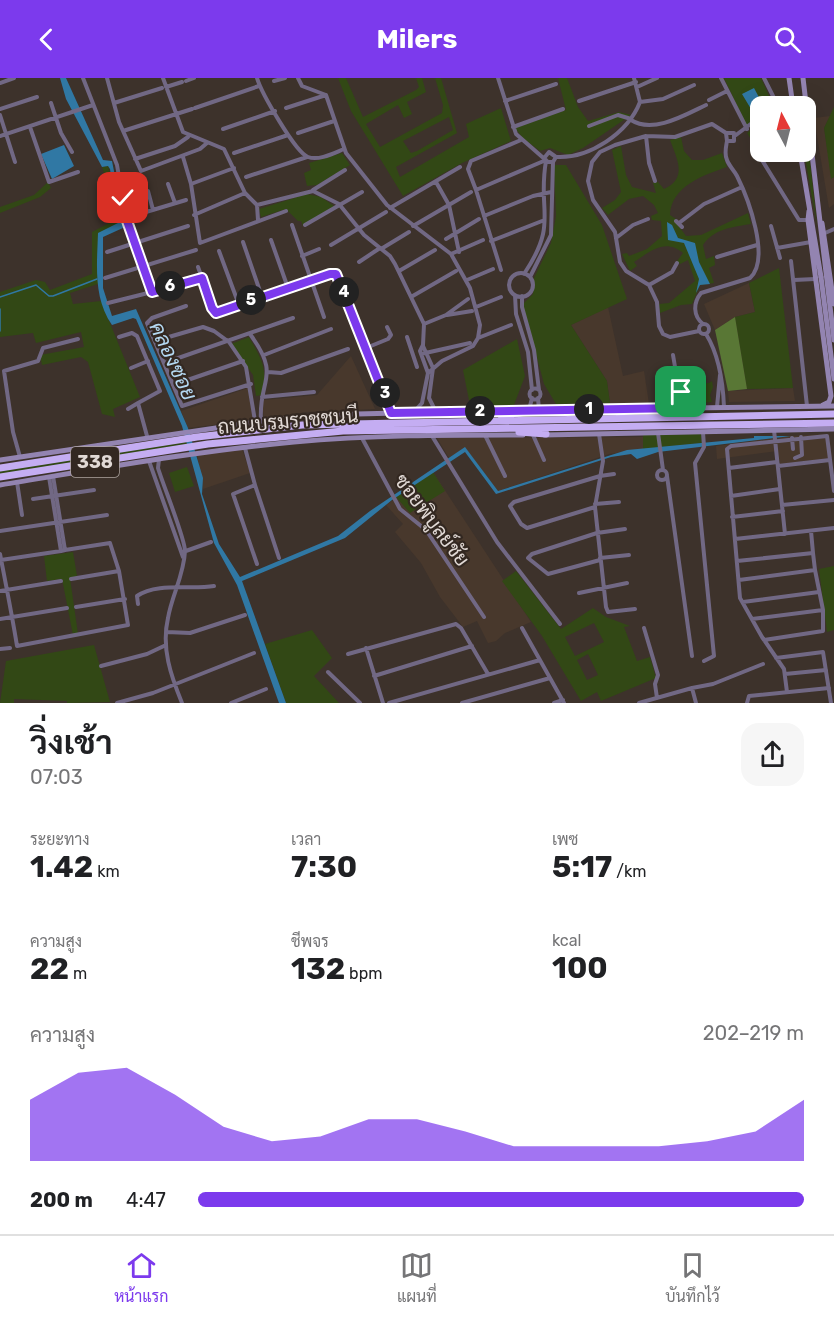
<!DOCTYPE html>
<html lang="th">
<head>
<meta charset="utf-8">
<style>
	body { margin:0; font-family:Rubik,Sarabun,sans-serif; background:#f6f6f6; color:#202124; height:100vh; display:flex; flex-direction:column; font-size:22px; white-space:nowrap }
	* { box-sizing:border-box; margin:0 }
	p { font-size:20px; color:#757577 }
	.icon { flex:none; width:33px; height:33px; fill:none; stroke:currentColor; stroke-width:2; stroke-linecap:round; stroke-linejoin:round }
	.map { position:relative; height:625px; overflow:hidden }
	.panel { display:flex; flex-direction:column; background:#fff; flex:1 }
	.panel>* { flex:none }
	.needle { width:39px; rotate:353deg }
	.controls { position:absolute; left:750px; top:18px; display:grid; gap:12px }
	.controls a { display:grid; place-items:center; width:66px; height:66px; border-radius:12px; background:#fff; box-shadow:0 6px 24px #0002; font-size:30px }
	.pin { position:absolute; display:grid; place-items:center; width:51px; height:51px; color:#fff; margin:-26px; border-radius:12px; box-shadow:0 3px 9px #0006 }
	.km { position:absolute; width:30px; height:30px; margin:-15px; border-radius:50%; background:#222; color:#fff; font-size:16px; line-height:30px; text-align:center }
	.round { display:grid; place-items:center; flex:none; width:63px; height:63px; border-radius:18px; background:#f6f6f6 }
	.overview { display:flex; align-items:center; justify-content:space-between; height:102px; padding:0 30px }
	h1 { font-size:33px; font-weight:700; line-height:45px }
	.metrics { display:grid; grid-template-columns:repeat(3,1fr); gap:9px; height:102px; padding:6px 30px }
	.metrics div { display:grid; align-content:center }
	.metrics b { font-size:30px; font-weight:700 }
	.metrics small { font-size:16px; font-weight:400 }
	.metrics p { font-size:16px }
	.chart { height:168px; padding:12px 30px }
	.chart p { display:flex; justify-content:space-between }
	.chart svg { width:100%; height:108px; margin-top:6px; fill:#7c3aed; opacity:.7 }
	ul { padding:0 30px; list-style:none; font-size:20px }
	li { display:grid; grid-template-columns:96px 72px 1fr; align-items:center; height:45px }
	li i { height:15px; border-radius:8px; background:#7c3aed }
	header { display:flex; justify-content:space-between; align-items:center; height:78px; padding:0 30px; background:#7c3aed; color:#fff; font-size:27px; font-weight:700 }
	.dock { display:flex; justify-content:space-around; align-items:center; height:84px; border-top:2px solid #e0e0e0; background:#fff; font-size:16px; color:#757577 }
	.dock a { display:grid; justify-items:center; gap:3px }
	.dock .current { color:#7c3aed }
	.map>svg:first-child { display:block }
</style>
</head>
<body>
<header><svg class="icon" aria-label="back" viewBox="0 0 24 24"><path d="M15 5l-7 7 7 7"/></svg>Milers<svg class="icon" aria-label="search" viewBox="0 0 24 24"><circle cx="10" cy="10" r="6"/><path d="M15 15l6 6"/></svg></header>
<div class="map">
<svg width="834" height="625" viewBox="0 0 834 625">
	<rect width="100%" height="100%" fill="#3d322b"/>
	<path fill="#48382c" d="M830,38L824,50L832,100L834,99V126L829,130L814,40Z
		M749,205L755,234L735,239L715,252L704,226Z
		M608,229L623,298L644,293L649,326L610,325L607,303L571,247Z
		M351,278L375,331L306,334L264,341L262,323L264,322L317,317Z
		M248,310L253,342L188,350L181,333Z
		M793,310L795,323L729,324L728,313Z
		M829,356L832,380L780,386L778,373L717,381L716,368L791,358Z
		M643,359V371L609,376L498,413L465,370L449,380L437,360Z
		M242,371L250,395L203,411L197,377Z
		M433,394L531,544L505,555L496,563L488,565L477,543L463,549L440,519L421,485L395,454L403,446L386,427Z"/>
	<path fill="#324815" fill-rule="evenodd" d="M338,0H346L363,39L416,12L419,9L416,0H422L426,14L407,24L412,36L404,40L398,27L366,46L380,69L442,35L443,27L435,0H441L457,55L396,89L400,99L469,59L466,46L501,30L511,63L462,85L403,118L351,33ZM449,39L453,52L417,73L411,75L403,63Z
		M558,0H567L578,29L588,43L619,34L631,37L583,70L568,77L550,70L540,73L523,60L515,50L566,32Z
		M724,0H761L770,20L766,28H760V34L747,48Z
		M834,29V99L831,101L824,50Z
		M760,43V74H792L765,83L747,55Z
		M806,46L817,148L804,74Z
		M681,59L684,73L692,82H703L722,75L727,89C704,97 671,108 670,137L676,141L675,143L686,158L701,157L748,135L751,146C733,149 713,151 703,167L706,181L714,178L715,187L709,190L714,205L700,207L692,226L681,227L660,235L659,226L669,225L695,203L688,182L680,186L677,183L683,175C665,160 651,173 634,184L637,188L630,193L622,176L627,175L629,178L647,171L662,158L661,143L652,142L651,138L658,135L654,127L643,118L629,121L608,137L602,130L615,122L621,114L612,72L621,68L626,97L632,109L656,115L653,105L658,104L664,111C688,100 677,81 670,62Z
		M342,75L350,87L317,107L307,108L304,95L311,92L309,85Z
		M554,87H566L602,147L627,221L571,247L607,303L610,325L556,326L544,306L524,231V225L533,216L534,200L551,165L556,138Z
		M108,88L115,111L118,146L98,156V206L70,215L73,226L101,223L140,319L113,331L115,339L102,336L88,284L81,279L42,287L40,277L84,269L81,254L36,265L33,255L0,259V214L36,202L45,204L50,212L92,196V154L113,143L112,119L102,89Z
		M48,104L51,110L40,119L0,135V129L34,117Z
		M307,116L321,119L334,128L303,148L301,143H298L286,131L261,139L259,131Z
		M779,190L793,310L747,311L735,239L755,234L749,205Z
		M249,259C262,282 268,290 262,317L256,318L253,297L231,266Z
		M517,261L525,298L514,327H470L463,292Z
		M712,303L713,309L710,317L712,324L692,326L687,306L709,305Z
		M701,356L702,365L643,371V357Z
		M186,362L188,367L0,397V393Z
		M187,389L194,408L175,414L169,395Z
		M433,394L445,413L410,435L396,419Z
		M73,474L77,498L70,500L78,556L73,557L62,501L47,503L44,478Z
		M834,488V552L827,554L819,491Z
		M516,493L561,551L593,530L606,539L630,548L624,549L637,583L650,579L656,600L601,623L597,614L581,623L542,558L502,503ZM594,545L604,564L575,578L565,559ZM588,576L598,597L587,602L577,582Z
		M312,552L332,580L314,598L339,625H286L265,566Z
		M94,567L110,624L67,625V623L14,621V625H0L6,583Z"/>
	<path fill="#597735" d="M735,239L747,311L728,313L715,252Z"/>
	<path fill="#3078a4" d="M60,0H66L103,82L112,83L125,149L103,159V210L112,238L136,231L188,350L203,400L202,416L219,466L240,499L338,458L370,433L465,369L498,413L627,372L754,360V358H791L658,374L637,381L631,376L611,379L496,416L465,374L392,422L345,460L242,503L286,625H279L237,507L214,465L182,348L136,241L133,240L112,247C93,220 97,186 98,155L118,145L110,91L108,88L102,89L66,21Z
		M754,10L762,25L751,31L742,16Z
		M64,67L74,88L52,101L41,76Z
		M667,144L672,147L678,160L695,165L699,184L710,206L700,207L696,215L699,201L684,165L668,162Z"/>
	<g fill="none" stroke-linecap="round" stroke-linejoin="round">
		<path stroke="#3078a4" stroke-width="1.5" d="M0,219L36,207L49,218H53L97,201
			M0,231V253"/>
		<path stroke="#716884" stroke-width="4" d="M83,0L117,87L126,140L152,214L202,200L212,230L216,235L330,196H336L391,335
			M107,0L119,44L141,93L200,71L207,65
			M163,0L183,54L224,71L245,115L257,127L313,113L339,126L364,157L390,178L395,186L424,246L423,267L420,273L428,295
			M257,0C261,14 295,74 308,79C319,83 334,75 344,71
			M298,0L302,8L326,17L346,75L387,127L451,176L470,210L480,247L478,260L473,268L442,283L428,295L422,325L414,334
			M498,0L516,56L548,84H553L556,79L549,74L545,79
			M721,0L747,51
			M764,0L774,20
			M186,3L194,0
			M274,3L285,0
			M0,5L14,0
			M166,9L182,4
			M637,9L657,0
			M779,21L792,20
			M709,22L727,13
			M505,23L556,6
			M579,23L636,4
			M640,24L663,21L694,7
			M51,25L61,55L72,74
			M114,25L162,10
			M780,25L793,23
			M772,28L779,26L778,20L772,22L774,26
			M195,30L259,8
			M286,30L326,17
			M0,31L37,19
			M0,37L15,84
			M631,42C653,56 685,37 706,27
			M589,48L618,37L631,41
			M30,49L49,104L78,94
			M513,49L563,31
			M223,51L275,33
			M123,53L192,31
			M298,55L334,43
			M736,57L760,39
			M0,58L93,27
			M646,58L649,85L655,103
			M521,62L471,83L468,91L476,112L546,82
			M757,74L799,142H808
			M234,75L288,57
			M183,79L191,106L200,165L286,133
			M556,79C589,81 628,55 640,24L634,0
			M135,81L175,68L188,59
			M246,99L307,79
			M436,104L449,127L459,174
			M168,106L175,125
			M191,106L234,90
			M313,112L345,92
			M476,112L501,192
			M148,113L153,132
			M257,127L258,142
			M390,130L460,89
			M194,137L245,115
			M484,138L533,118L551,114
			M126,140L186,122
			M676,143L682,149
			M679,145L704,126L742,109
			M292,147L324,239
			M305,147L362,114
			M413,148L471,114
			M771,148L780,180
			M825,155L834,151
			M616,160L633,147L648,141
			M446,161L479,141
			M271,162L288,210
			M491,163L542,143
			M243,164L262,219
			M331,167L386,134
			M777,170L811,164
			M381,171L409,154
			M219,173L239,227
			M107,174L188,148
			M451,176L483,162
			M302,178L319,171
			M717,179L757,167
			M791,183L807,328
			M359,184L380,170
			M198,189L202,200
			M399,193L435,172
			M509 207a12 12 0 1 1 24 0a12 12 0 1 1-24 0Z
			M524,196C559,144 537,134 546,83
			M530,199L551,157L553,84
			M105,200L196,172
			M467,202L493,191
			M794,202L815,201
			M649,207L672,194L677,185
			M515,217L516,236L528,274L532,312
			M522,218V229L534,272L539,312
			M411,219L456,193
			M108,225L152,214
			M186,228L152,240L147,245L182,328L251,306
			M476,229L501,219
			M447,237L472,233
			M699 251a5 5 0 1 1 10 0a5 5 0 1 1-10 0Z
			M424,246L446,237L468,221
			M703,246C693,238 693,225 701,215L750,200C771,181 748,120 737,98C734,92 729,88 727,82C724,76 726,69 727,63
			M699,253L670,259L663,256L659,248L657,224L649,207L626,193L620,184L615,154L593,122L588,103L592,84L600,74L615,67L646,58L675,59L712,46L726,55H734V63H727L726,55
			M250,256C282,300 258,300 261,343
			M706,256C719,277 723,304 724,329
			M119,259L132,255L137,258L160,313L138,325L147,358
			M407,259L417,289
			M478,260L511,247
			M155,263L203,249L214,253L229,264L246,289L255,343
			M423,268L433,290L429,320L436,334
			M366,270L388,261L391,257L387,249
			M421,276L470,265
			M264,277L331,251
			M673,277L682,330
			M164,285L293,240
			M131,290L148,283
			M268,294L281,295L348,271
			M173,307L243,283
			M529.5 316a5.5 5.5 0 1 1 11 0a5.5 5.5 0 1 1-11 0Z
			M262,319L314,314
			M538,320L539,332
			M717,329L720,297
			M128,331L138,325
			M529,332L532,320
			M774,352L785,456
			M703,354L704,369L695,385L714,578L704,583
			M658,355L663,392
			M599,356L603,383L595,429L606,529L608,534L635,531
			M485,357L505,398
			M533,357L544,382
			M432,358L497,464L560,546
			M362,360L400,431L426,452L484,539
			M792,360L793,371
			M245,370L255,407L233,416L257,486
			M20,379L13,354L4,293L38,283L43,270L78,261
			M795,380L802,377L801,359
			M159,381L158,390C163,407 185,460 185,473C184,497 172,517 168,540C161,570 171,598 182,625
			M149,383L183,479
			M778,388L830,382
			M729,390L777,384
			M657 397a5 5 0 1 1 10 0a5 5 0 1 1-10 0Z
			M53,398L65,472
			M667,398L692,578
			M49,399L61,473
			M17,404L22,437
			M255,407L279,480
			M731,418L780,411
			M33,421L94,412
			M595,426L619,424
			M782,427L834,422
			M595,429L527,450L521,446L510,428L514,424L600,398L614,396
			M732,439L783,433
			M0,453L107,437
			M811,453L813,475
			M735,461L834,450
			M183,474L211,464
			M0,476C6,507 12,537 17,568L128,547L119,493L110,465L65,472L61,473L1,482H0
			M600,480L629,477
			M600,482L548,496L528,480L532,476L597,455L625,451
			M737,483L813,475L815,492L739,502
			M71,501L119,493
			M0,513L61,503
			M579,515L627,505
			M743,524L819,514
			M138,526L137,518C157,504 191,512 214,508
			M76,529L125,521
			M0,541L67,530
			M752,541L823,532
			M522,550L564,625
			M644,550L658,597L655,606L657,620
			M167,554L190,555L245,537
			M764,562L823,553V532L815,492
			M366,570L383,625
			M0,571L10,570
			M348,576L456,546L461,550L488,596
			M776,580L823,574L831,625
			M101,588L147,576L166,567
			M328,594L360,625
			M785,596L826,592
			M374,598L472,568
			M692,610L713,606L763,586
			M787,614L784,591L762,559L740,520L727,371L731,368L827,358L834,413
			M117,625L153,615L254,575
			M231,625L266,611
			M389,625L540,582
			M462,625L550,600
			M554,625L563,622
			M639,625L692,610L696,625
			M747,625L749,618L829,610"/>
		<path stroke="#9384b1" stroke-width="5" d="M789,0L793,28
			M803,0L834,262
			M800,74L821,199
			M809,133L808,142L831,318L829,324L823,327
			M822,145L834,226
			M541,332L834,328
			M544,357L834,351
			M0,382L269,342L357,336L517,332
			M0,407C98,391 196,373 294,364C370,357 447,357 523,357"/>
		<path stroke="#c4adf2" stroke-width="7" d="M501,337L545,332
			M519,354L546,356
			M0,390L197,359L302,347L834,336
			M0,399L208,366L343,353L834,345"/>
		<path stroke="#9384b1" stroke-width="5" d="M821,199L834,301"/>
	</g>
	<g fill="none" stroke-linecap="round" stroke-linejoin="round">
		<defs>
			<path id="route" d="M123,120L126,140L152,214L202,200L212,230L216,235L330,196H336L391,335L682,330L681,314"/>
		</defs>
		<use href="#route" stroke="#fff" stroke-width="12"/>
		<use href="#route" stroke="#7c3aed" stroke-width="8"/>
	</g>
	<g text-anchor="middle" stroke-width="4.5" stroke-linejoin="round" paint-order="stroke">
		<rect fill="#332821" stroke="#ada49f" stroke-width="1.5" x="71" y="369" width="48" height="30" rx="4.5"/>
		<g font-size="18" font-weight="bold" fill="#e1d9d5">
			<text x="95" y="390">338</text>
		</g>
		<g font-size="20" fill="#e1d9d5" stroke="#332821">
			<text transform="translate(288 343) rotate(-5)" y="7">ถนนบรมราชชนนี</text>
			<text transform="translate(432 442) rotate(53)" y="7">ซอยพิบูลย์ชัย</text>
		</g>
		<g font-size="21" font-style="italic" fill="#b4d8f1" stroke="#332821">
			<text transform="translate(173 283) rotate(65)" y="7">คลองซอย</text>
		</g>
	</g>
</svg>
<div class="controls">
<a><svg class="needle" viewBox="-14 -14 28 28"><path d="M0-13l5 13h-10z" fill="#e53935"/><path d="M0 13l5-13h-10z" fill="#757577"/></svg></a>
</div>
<div class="pin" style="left:681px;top:314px;background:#1e9e55"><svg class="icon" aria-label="arrive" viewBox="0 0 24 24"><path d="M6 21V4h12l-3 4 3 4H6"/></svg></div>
<div class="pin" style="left:123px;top:120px;background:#d93025"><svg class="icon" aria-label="check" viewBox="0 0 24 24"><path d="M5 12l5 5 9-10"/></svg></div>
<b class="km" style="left:589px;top:331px">1</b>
<b class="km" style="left:480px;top:333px">2</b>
<b class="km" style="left:385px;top:315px">3</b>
<b class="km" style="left:344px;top:214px">4</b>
<b class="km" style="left:251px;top:222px">5</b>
<b class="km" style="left:170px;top:208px">6</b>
</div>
<section class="panel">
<div class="overview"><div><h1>วิ่งเช้า</h1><p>07:03</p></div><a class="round"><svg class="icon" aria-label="share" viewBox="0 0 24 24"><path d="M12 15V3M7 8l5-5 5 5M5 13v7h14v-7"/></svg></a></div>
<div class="metrics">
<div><p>ระยะทาง</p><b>1.42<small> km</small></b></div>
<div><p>เวลา</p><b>7:30</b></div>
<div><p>เพซ</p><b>5:17<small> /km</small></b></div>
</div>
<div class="metrics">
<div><p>ความสูง</p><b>22<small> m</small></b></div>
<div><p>ชีพจร</p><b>132<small> bpm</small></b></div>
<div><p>kcal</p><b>100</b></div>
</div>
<div class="chart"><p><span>ความสูง</span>202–219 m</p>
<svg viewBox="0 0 160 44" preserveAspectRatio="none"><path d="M0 44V19L10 8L20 6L30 17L40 30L50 36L60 34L70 27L80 27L90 32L100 38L110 38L120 38L130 38L140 36L150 32L160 19V44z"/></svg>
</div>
<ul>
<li><b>200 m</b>4:47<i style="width:100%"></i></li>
</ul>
</section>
<nav class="dock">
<a class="current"><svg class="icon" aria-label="home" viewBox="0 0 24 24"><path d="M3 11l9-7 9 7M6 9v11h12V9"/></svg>หน้าแรก</a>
<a><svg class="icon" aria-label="map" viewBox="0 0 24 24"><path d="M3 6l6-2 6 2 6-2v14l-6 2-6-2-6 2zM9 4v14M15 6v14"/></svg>แผนที่</a>
<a><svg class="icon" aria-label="saved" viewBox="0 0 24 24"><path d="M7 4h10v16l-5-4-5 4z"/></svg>บันทึกไว้</a>
</nav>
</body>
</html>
